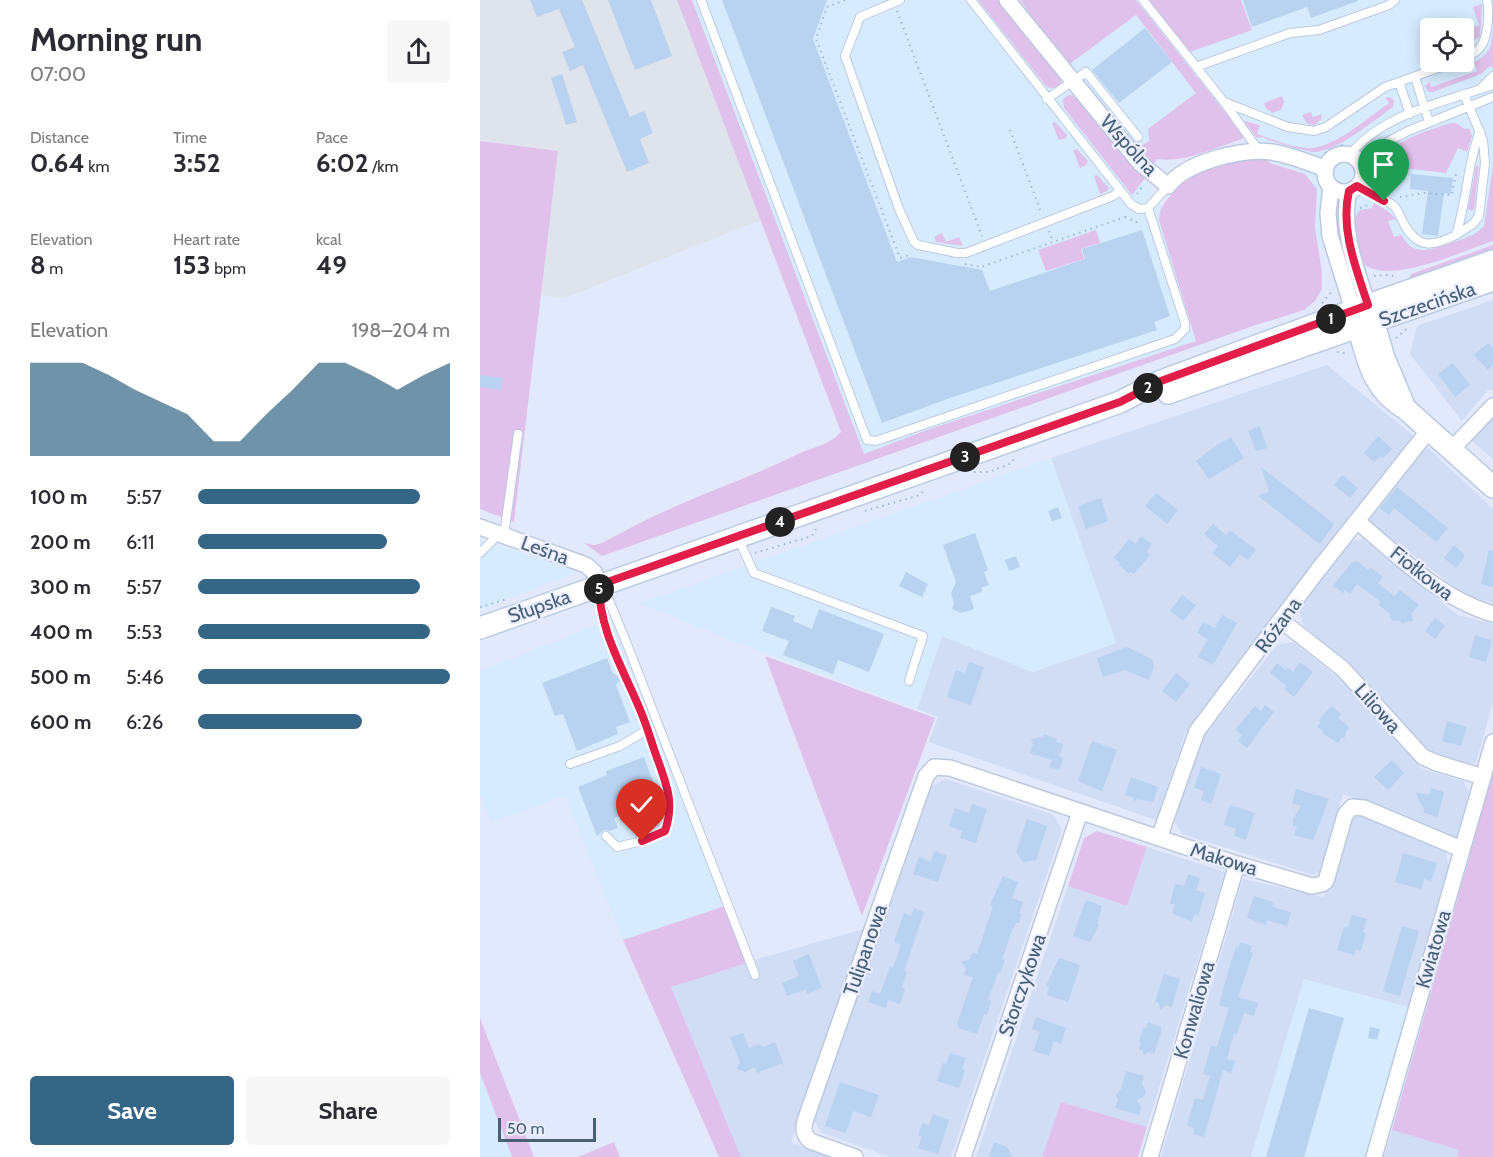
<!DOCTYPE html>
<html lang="en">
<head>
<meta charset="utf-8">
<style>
	body { margin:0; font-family:Cabin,sans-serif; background:#f7f7f7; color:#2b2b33; height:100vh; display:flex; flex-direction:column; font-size:22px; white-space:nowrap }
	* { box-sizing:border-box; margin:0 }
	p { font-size:20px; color:#7c7c81 }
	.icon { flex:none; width:33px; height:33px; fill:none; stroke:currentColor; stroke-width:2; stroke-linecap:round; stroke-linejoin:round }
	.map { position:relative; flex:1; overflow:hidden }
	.side { display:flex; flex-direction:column; background:#fff; width:480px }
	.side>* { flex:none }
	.fabs { position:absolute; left:940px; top:18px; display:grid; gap:12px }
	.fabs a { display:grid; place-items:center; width:54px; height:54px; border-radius:6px; background:#fff; box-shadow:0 3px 15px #0003; font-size:30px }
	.scale { position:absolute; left:18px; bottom:15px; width:98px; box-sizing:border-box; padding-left:6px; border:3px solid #485f76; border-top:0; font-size:16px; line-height:21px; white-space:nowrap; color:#485f76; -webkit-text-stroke:4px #eaefff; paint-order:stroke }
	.pin { position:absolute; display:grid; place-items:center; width:51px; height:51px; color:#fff; margin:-62px -26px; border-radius:50% 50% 50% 0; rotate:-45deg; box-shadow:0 0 6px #0007 }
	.pin .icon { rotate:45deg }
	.km { position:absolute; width:30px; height:30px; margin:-15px; border-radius:50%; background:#222; color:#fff; font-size:16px; line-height:30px; text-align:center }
	.round { display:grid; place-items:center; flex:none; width:63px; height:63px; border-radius:6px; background:#f7f7f7 }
	.overview { display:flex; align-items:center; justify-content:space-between; height:102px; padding:0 30px }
	h1 { font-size:33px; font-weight:700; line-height:45px }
	.stats { display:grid; grid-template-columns:repeat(3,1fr); gap:9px; height:102px; padding:6px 30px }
	.stats div { display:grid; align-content:center }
	.stats b { font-size:26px; font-weight:700 }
	.stats small { font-size:16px; font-weight:400 }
	.stats p { font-size:16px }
	.chart { height:168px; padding:12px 30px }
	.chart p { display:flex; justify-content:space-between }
	.chart svg { width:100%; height:108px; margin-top:6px; fill:#366686; opacity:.7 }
	.primary-button { display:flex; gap:12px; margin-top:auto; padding:12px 30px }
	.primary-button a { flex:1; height:69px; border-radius:6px; background:#366686; color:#fff; font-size:24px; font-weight:700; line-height:69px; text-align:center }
	.primary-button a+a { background:#f7f7f7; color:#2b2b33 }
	ul { padding:0 30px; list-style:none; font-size:20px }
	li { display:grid; grid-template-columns:96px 72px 1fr; align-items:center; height:45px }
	li i { height:15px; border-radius:8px; background:#366686 }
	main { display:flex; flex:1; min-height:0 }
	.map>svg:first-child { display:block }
</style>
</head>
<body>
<main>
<section class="side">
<div class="overview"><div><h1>Morning run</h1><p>07:00</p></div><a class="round"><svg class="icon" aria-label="share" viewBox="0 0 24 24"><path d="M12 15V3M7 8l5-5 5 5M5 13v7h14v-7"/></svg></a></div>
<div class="stats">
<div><p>Distance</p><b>0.64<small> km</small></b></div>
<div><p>Time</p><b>3:52</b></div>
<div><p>Pace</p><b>6:02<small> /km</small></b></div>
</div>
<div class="stats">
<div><p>Elevation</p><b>8<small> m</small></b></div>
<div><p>Heart rate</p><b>153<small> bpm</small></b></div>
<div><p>kcal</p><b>49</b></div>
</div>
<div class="chart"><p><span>Elevation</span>198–204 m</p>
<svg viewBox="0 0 160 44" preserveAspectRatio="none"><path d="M0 44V6L10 6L20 6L30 11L40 17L50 22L60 27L70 38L80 38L90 27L100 17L110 6L120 6L130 11L140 17L150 11L160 6V44z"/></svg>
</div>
<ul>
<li><b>100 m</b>5:57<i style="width:88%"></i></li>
<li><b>200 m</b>6:11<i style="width:75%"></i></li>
<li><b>300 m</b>5:57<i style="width:88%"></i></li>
<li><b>400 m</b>5:53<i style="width:92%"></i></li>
<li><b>500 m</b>5:46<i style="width:100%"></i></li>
<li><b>600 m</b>6:26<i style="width:65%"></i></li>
</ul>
<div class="primary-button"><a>Save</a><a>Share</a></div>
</section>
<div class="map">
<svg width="1013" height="1157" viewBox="0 0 1013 1157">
	<rect width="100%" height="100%" fill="#e3e9fd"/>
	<path fill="#d1dcf5" d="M1013,300V390L1007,391L982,421L930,354L937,326Z
		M847,365L936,438L706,732L676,820L449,742L458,717L437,709L462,636L553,672L636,643L571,458Z
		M1013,415V459L991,440Z
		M944,444L1013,509V603L986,596L887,520Z
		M883,539L978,615L1013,624V702L996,763L986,764L944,752L869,664L823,625L818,607L868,542Z
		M813,642L861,680L941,768L983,781L989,791L976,840L863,794L841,871L833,875L702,834L694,821L722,739L797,645Z
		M466,779L574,815L582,830L471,1157H410L342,1133L334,1121L451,786Z
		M879,813L965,850L969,867L931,1008L824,979L771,1157H681L763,879L844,897L867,819Z
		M667,847L745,872L667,1127L581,1102L562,1157H496L588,886L647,906Z
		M387,928L311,1142L353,1157H261L191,987L278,959Z
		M912,1130L979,1150L977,1157H904Z"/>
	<path fill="#d6ecfe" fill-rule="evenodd" d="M197,0H517L695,221L807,314L374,467Z
		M656,0H1013V241L932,269L877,243L838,248L835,228L837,189L825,174L790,162L766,139L733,98L656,149L587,66L662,9ZM951,28H984V62H951Z
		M571,458L636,643L553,672L462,636L437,709L252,641L160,603Z
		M0,540L99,571L0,610Z
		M131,619L245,906L143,940L85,796L11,822L0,795V671Z
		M824,979L931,1008L888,1157H771Z
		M0,1073L32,1157H0Z"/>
	<path fill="#dee3ec" d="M0,0H197L281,220L85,298L61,295L78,151L0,141Z"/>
	<path fill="#e0c1eb" d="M197,0H212L384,454L447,430L716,341L679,220C679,209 684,203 691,195C695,190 698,184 703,180C722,163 760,159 785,158L790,163L825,174L837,189L835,228L842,272V289L835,301L824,310L773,326L122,556L104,543L114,545L122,543C145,531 168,518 192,508C233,489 276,475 316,455C332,447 348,446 361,432Z
		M498,0H520L580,74L581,83C578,88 571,90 566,86Z
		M540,0H656L764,136L762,139C735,148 705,163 677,159L674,164L664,159L656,149L669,141L668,129L716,93L656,15L587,66Z
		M668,0H761L772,30L710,52Z
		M1002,4L1000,37L995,40L990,28L999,25L993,7Z
		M1013,27V68L1010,66L1001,74L953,92H948L945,86L949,82L951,87L997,71L994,62C1011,55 1012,44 1013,27Z
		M588,95L598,96L666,177L652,195L584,108L583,99Z
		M802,96L804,102L801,110L792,113L786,108L784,103Z
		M909,97L914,100L913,107C895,120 855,153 833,152C823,151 799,143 788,140L783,137L777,138L764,121L780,125L777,134C792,139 810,147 827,148C854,149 887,118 909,103L905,98Z
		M831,112L833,117L842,114L841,119L835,125L827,124L822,115Z
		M575,122L587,135L585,139L579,140L572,123Z
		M971,123H976L985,129L989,128L992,136L987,152L978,148L966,173L905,166L902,187L893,184L894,166C911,142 944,131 971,123Z
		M0,141L78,151L34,522L0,509Z
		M597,149L608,161L606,165L600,168L593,150Z
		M1013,165V241C983,251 913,284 885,265C878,251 867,224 880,210L892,208L894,203L908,211L916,219L908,221L914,237L922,235C932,258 953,249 971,243C983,239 995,236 1004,226Z
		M996,166H999L994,209L991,211L988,209Z
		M617,175L629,188L627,191L620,194L614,176Z
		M616,230L620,243L601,249L604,259L566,271L558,250Z
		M462,233L466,242L479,237L483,246L456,242L454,237Z
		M1013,245V250L929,280L931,274Z
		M285,656L455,718L382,916Z
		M1013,760V1157H977L979,1150L912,1130L990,855L989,842Z
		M617,831L667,847L647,906L588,886L604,838Z
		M245,906L267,963L191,987L261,1157H239L143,940Z
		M0,1018L54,1157H32L0,1073Z
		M581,1102L667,1127L658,1157H562Z
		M134,1142L140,1157H98Z"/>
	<path fill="#b8d2f0" d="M50,0H102L150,117L164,111L173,133L160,139L169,163L147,172L103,65L90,71L82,52L95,47L79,9L57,17Z
		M128,0H171L192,56L155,70Z
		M242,0H347L333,39L417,262L431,257L502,270L510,291L605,259L602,249L662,230L690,316L674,322L677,330L470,398L402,423Z
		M763,0H877L878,1L831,18L827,7L772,27Z
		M665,28L692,62L639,103L612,70Z
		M82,74L97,122L86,125L71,78Z
		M931,174L973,178L971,194L964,193L958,236L942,234L948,191L930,189Z
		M1008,343L1013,348V365L1008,370L994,355Z
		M973,363L990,385L975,397L958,374Z
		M0,375L22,378L21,390L0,387Z
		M780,426L787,448L776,451L768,431Z
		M898,436L912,449L903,458L900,456L894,462L884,453Z
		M751,437L764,458L729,479L716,461L731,449Z
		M781,467L854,524L840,544L778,496L789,491Z
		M862,475L878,488L870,498L854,485Z
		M917,487L968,528L956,542L914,508L909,515L900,508Z
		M676,493L698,510L687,524L665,506Z
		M621,498L628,521L606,529L598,506Z
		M578,507L582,518L572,521L568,511Z
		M733,524L746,535L750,530L776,550L768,560L760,554L750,567L732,553L738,546L724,534Z
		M495,533L508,570L504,572L509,585L501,588L502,592L490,596L494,609L481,613L472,609L474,604L471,593L476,582L463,545Z
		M661,536L672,544L666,552L670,555L654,574L651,572L649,574L639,565L640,563L634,558L649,539L656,544Z
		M974,545L984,554V558L976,568L964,558Z
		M1009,550L1013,551V587L1001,584Z
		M536,556L540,567L529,571L525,560Z
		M877,561L888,570L890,567L903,577L898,583L914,596L920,590L939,605L931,614L933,621L925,622L923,624L918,620L913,621L910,618V614L899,605L901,602L877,584L870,594L865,590L863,593L853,586L872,562Z
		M426,572L448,584L442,597L419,586Z
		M702,595L716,605L703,621L690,611Z
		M291,607L315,616L313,621L332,629L339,609L404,634L389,672L358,660L353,674L303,655L309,641L282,631Z
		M742,615L757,623L733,665L718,657L728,639L717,633L723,622L735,628Z
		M955,618L965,626L955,639L945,631Z
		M995,635L1012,640L1006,662L989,657Z
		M647,647L672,659L674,667L669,680L645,670L623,677L617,658Z
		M127,658L132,672L138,677L140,680L136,685L150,722L136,727L138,734L97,751L83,714L75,716L62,683Z
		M489,662L504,667L491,705L467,697L476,670L485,673Z
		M820,662L833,672L814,697L804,689L807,686L790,673L797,663L806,670L808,668L813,672Z
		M696,673L710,684L696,702L682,691Z
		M785,705L794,712L767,748L758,741L762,735L755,730L775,706L781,711Z
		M851,706L861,714L858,718L869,727L865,733V737L861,738L858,743L842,733L843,731L837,727L841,722L839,720Z
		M967,721L987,727L981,746L962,741Z
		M564,734L577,739L576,742L583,744L579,756L583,758L579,770L569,767L572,760L550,753L553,744L551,740L559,737L563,738Z
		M612,741L637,750L622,791L598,781Z
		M164,757L180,800L134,818L138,828L129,831L124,830L117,836L98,787L127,775L126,771Z
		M912,760L924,773L908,790L894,777Z
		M721,767L741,774L731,804L721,800L724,791L714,788Z
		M651,777L678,787L673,802L658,799L654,801L652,797L645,795Z
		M951,788L964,792L958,817L944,813V810L935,792L949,795Z
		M816,789L849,799L833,840L814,835L817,826H813V819L821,806L812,803Z
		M492,804L507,809L496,843L480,838L482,831L469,826L475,808L489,813Z
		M750,805L775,813L766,840L754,836L756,829L744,825Z
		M547,819L567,826L556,861L553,860L546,862L542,861L536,852Z
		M454,851L467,856L458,882L433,874L439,857L451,862Z
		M923,853L957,863L951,881L944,879L941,889L915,882Z
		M708,874L720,878L716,890L725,893L718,916L714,914L712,922L692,913L695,905L690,903L695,884L704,886Z
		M523,876L538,882L532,898L543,902L539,913L542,914L539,923H536L531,933L522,959L525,960L520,973L518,972L508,1000L511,1001L507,1015L504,1014L497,1034L479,1028L477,1023L493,977L484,975L486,969L482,962L490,959L492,953L497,954L513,906L510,905Z
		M774,896L793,902L792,906L811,913L807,926L787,920L786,925L767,918Z
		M606,900L622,906L617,924L619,925L610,942L593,936Z
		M434,908L444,912L424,971L427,972L422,987L425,989L420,1004L408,1000L406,1008L388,1002L392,991L400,994L410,967L413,968L421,945L414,942L424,913L431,916Z
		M872,915L887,919L883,932L886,933L881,951L876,950L874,955L857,950L864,927L868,928Z
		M922,926L939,931L920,996L903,991Z
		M760,942L772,946L770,952L773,953L758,997L778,1003L774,1016L764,1013L757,1034L754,1033L747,1059L755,1061L751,1073L743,1070L724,1137L713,1134L714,1128L707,1125L715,1098L723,1100L730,1076L723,1074L731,1045L737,1047L749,1008L739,1005L751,961L756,947L758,948Z
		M329,954L342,988L327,994L326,989L307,996L302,983L319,976L313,961Z
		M579,958L600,965L588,1002L567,995L569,987L566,986Z
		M684,974L700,979L692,1007L686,1005L680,1010L679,1003L675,1002Z
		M829,1008L864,1018L824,1157H786Z
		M556,1017L586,1028L581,1044L574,1041L569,1056L553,1051L560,1032L552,1029Z
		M668,1022L681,1027V1033L674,1054L669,1052L664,1055L663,1050H659L661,1043L659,1042L663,1028H666Z
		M890,1027L900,1029L897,1040L888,1038Z
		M263,1033L269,1048L279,1044L284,1047L295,1042L303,1063L277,1073L275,1067L265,1072L257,1069L260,1062L250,1037Z
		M470,1053L486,1058L482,1069L485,1070L479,1088L457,1081L463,1063L466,1064Z
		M646,1071L664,1076L662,1084L666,1092L664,1096L657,1100L661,1107L659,1115L635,1108L638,1099L636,1095L641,1089Z
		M360,1082L399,1095L391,1117L373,1111L366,1133L345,1126Z
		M453,1114L469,1120L458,1154L438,1148L442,1137L438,1135L442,1123L449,1125Z
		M514,1142L527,1147L532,1157H509Z"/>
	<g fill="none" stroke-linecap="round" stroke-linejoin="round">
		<defs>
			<path id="lane" d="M221,0L387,440L396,441L695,339L705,329V323L668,208
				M420,0L380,17L365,56L419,209L434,242L438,245L477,253H486L633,196L640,191
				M491,0L651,204L659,209L668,208L688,186
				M663,0L744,102L779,151
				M984,58C1004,51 1006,39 1008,20C1008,13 1009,7 1007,0
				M716,67L810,33L839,30L909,5L915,0
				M935,77L949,122
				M919,82L930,114
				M1002,87L1013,76
				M567,99L606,72L658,137
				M744,102L808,127L834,131L846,127L905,87L975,62
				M870,155C901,114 967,101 1013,85
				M880,163L909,141L928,131L1013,97
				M877,186C887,192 908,200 915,207C919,212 921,219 924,224C938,249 952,247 976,235C987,201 987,164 1000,131
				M976,235L993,224L999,216L1005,163L1003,140L984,94
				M258,538L274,573L443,636L429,681
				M0,553L25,528L38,434
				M119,587C119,633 145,671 161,712C167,726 171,741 177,756C186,783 195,803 185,831L162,841L137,847L126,836
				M120,587L128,598L147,644L275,975
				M90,764L140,746L167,730"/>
			<path id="street" d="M527,0L660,163L688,186C706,162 762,148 792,152C810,155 828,162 846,169
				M845 173a19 19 0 1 1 38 0a19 19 0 1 1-38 0Z
				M851,187L848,213L850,236L873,310
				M869,191C860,229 876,268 888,305
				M971,450L1013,406
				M878,522C919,556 960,599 1013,614
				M0,527L106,565L114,572L119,585
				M802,621L863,669L943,757L957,763L1003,777
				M679,838L717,731L838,570L949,430
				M375,1157L330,1141C324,1135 323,1130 325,1121L446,776L454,767L470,768L757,864L832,886L842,884L846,881L865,815L872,807L884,808L981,849
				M483,1157L600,812
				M670,1157L757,864
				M894,1157L1013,742"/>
			<path id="secondary" d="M890,311L904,358L923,403
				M875,316C887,353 889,388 926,409L1013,487
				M688,393L1013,280
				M0,628L640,402L681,381L888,305L1013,261"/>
		</defs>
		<use href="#lane" stroke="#bbc9e0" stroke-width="10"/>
		<use href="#street" stroke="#bbc9e0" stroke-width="18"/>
		<use href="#secondary" stroke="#b9cbe4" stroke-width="24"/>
		<path stroke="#9db8d8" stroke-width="2" stroke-dasharray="1.5 4.5" stroke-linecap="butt" d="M365,0L347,7L336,39L420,258L432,254
			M417,11L502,236
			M530,130L561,212
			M845,153L864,144
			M891,181L892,166
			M657,194L664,184
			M920,197L944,193L972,195L976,173
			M880,208L888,205L890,202
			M645,217L661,224
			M569,231L573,242
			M485,264L501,267L645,217L647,212
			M894,276L905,275L915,276
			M842,303L852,291
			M916,338L928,328
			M857,352L869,354
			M494,472H509L532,463L534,458
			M385,511L440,495L444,490
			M275,553L332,536L337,527
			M0,607L27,599"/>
		<use href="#lane" stroke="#fff" stroke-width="8"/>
		<use href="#street" stroke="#fff" stroke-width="15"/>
		<use href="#secondary" stroke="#fff" stroke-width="21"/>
	</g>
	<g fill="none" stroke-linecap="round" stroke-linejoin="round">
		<defs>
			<path id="route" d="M162,841L185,831C195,802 186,783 176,755C171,741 167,726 161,712C144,670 119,631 119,585L640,402L681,381L888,305C876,268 860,229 869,191L877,186L904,201"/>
		</defs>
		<use href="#route" stroke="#fff" stroke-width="12"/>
		<use href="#route" stroke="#e11d48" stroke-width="8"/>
	</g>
	<g text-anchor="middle" stroke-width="4.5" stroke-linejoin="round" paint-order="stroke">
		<g font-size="20" fill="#485f76" stroke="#eaefff">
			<text transform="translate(649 145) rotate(48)" y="7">Wspólna</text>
			<text transform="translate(947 304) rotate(-19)" y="7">Szczecińska</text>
			<text transform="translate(65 550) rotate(20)" y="7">Leśna</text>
			<text transform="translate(942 573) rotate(38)" y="7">Fiołkowa</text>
			<text transform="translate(59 606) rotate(-19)" y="7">Słupska</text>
			<text transform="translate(798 625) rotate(-54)" y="7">Różana</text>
			<text transform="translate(898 708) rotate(48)" y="7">Liliowa</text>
			<text transform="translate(744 859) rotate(17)" y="7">Makowa</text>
			<text transform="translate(953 949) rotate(-74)" y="7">Kwiatowa</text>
			<text transform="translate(385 950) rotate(-71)" y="7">Tulipanowa</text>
			<text transform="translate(542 985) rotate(-71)" y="7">Storczykowa</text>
			<text transform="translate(714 1010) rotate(-74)" y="7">Konwaliowa</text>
		</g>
	</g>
</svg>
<div class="fabs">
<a><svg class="icon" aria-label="locate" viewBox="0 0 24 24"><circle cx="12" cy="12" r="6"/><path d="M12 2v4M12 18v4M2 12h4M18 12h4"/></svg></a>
</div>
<div class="scale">50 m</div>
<div class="pin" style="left:904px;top:201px;background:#1e9e55"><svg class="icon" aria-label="arrive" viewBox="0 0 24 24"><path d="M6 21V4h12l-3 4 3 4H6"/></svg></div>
<div class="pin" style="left:162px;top:841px;background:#d93025"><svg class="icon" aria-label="check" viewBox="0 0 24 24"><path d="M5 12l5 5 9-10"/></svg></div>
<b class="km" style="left:851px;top:319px">1</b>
<b class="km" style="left:668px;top:388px">2</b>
<b class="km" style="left:485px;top:457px">3</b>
<b class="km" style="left:300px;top:522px">4</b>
<b class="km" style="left:119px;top:589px">5</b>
</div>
</main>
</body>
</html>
